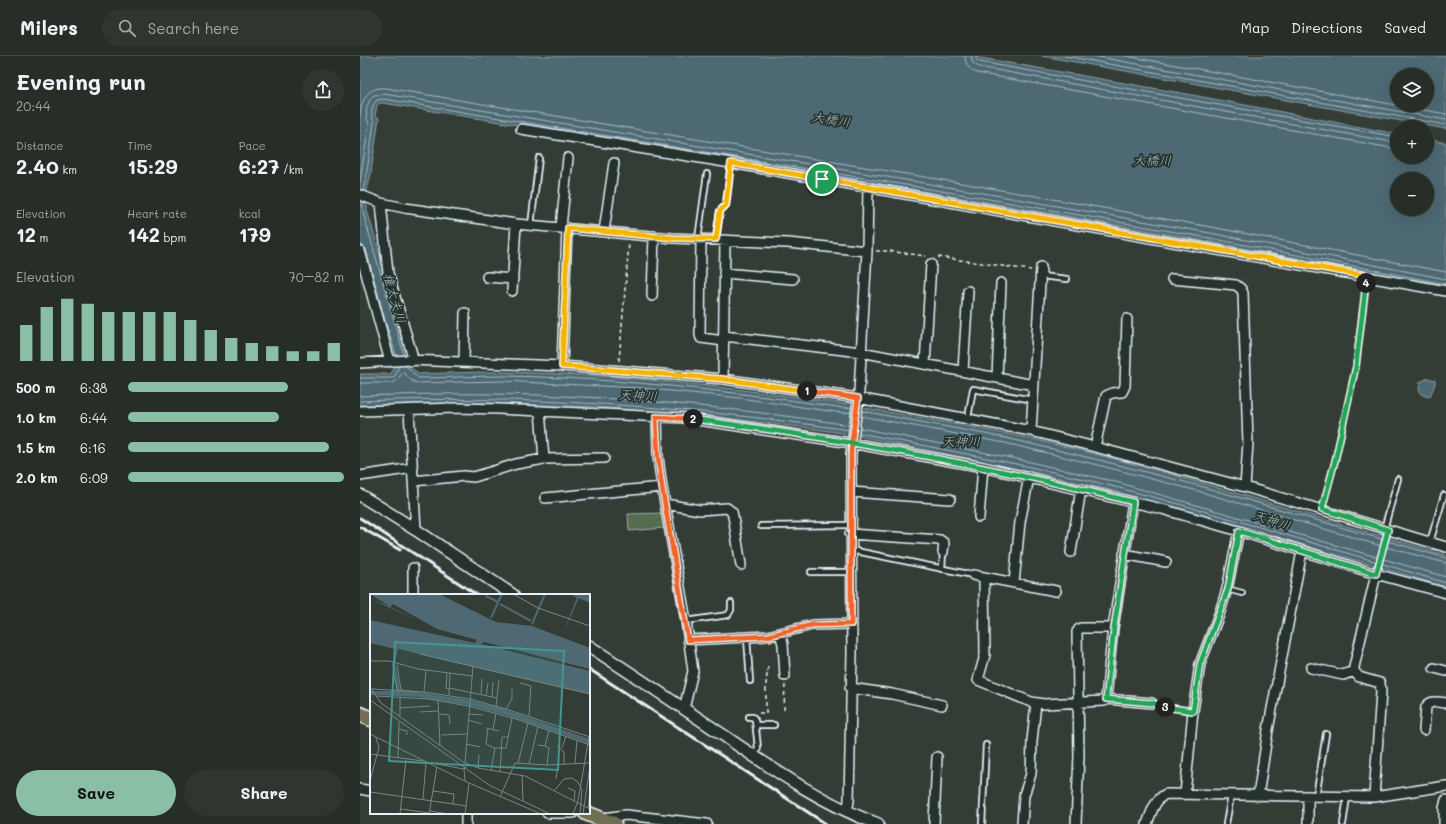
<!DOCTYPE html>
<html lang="en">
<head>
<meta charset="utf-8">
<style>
	body { margin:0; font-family:Mali,"Klee One",sans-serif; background:#2f3630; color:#f1f3f6; height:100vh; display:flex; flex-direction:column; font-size:15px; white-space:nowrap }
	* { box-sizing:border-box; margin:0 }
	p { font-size:13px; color:#a4a8a8 }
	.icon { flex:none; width:22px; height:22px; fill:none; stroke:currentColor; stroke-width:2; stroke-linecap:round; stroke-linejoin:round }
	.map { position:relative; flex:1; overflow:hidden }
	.sheet { display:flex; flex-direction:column; background:#272e28; width:360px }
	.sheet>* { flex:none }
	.controls { position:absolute; left:1030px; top:12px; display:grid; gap:8px }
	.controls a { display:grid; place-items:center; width:44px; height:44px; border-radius:50%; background:#272e28; box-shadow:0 4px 16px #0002,0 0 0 1px #434a45; font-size:20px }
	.pin { position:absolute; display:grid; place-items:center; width:34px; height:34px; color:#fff; margin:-17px; border:2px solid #fff; border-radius:50%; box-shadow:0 1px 4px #0007 }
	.km { position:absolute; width:20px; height:20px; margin:-10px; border-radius:50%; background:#222; color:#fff; font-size:11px; line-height:20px; text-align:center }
	.round { display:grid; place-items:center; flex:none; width:42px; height:42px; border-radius:21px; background:#2f3630 }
	.summary { display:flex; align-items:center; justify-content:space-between; height:68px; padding:0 16px }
	h1 { font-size:22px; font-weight:700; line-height:30px }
	.stats { display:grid; grid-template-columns:repeat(3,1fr); gap:6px; height:68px; padding:4px 16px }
	.stats div { display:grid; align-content:center }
	.stats b { font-size:20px; font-weight:700 }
	.stats small { font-size:11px; font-weight:400 }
	.stats p { font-size:11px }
	.chart { height:112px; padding:8px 16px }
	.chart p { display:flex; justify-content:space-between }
	.chart svg { width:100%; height:72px; margin-top:4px; stroke:#8abfa5; stroke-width:6 }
	.action { display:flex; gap:8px; margin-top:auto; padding:8px 16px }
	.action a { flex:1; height:46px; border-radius:24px; background:#8abfa5; color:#111; font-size:16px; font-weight:700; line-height:46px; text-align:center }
	.action a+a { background:#2f3630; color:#f1f3f6 }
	ul { padding:0 16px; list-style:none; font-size:13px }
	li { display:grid; grid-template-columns:64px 48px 1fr; align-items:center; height:30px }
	li i { height:10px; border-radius:5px; background:#8abfa5 }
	header { display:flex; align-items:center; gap:24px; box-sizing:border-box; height:56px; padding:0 20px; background:#272e28; border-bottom:1px solid #434a45 }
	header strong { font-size:19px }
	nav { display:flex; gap:22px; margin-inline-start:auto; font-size:14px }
	.search { width:280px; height:36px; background:#2f3630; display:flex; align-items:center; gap:10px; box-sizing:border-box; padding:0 14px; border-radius:22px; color:#a4a8a8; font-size:15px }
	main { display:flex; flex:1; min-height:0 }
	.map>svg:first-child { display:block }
</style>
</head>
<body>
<header>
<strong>Milers</strong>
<div class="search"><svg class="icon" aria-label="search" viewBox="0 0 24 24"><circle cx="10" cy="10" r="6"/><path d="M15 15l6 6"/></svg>Search here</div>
<nav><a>Map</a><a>Directions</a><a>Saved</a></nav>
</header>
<main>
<section class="sheet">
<div class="summary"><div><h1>Evening run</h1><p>20:44</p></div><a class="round"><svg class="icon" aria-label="share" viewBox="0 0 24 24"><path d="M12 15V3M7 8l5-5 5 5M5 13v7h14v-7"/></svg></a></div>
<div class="stats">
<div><p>Distance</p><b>2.40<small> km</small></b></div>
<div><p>Time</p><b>15:29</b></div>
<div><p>Pace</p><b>6:27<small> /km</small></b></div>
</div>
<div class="stats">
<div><p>Elevation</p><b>12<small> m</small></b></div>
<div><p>Heart rate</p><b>142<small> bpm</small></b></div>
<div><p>kcal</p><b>179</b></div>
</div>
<div class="chart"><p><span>Elevation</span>70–82 m</p>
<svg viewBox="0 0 160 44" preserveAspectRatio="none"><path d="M5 44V22M15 44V11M25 44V6M35 44V9M45 44V14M55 44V14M65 44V14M75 44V14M85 44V19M95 44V25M105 44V30M115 44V33M125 44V35M135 44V38M145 44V38M155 44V33"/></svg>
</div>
<ul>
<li><b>500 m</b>6:38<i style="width:74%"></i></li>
<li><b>1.0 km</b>6:44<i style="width:70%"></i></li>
<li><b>1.5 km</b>6:16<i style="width:93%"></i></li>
<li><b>2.0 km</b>6:09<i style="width:100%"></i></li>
</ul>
<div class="action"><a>Save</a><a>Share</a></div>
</section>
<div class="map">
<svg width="1086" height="768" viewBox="0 0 1086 768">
	<rect width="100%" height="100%" fill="#343d35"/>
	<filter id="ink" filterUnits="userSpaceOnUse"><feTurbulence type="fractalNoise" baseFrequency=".025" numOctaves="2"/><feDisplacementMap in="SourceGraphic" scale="8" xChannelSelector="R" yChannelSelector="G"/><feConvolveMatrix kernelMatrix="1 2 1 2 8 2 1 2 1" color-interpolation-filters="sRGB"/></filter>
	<g filter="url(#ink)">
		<path fill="#576c50" stroke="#a0aea4" d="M303,457L305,472L269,475L268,458Z"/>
		<path fill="#4e6973" stroke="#8c9fa8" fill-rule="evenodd" d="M0,0H609L827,38L1037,78V101H1067V83L1086,87V232C734,159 378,105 23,47H20L17,49L15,60L19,62L10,123L6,138L7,154L49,300L47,302L50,310L58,318C86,317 115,316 143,316C258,318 371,331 485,348L494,345L505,352C563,362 620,372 677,384C793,410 907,447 1021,480L1025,479L1029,482L1086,499V531L1022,512H1016L1013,509L754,435L692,420L489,378L440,371L339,359L238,351L127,347L0,349V318H31L35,309L0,186ZM1037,123H1067V153H1037Z
			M682,0H1086V73ZM1037,19H1067V49H1037Z
			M1068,322L1075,324V328L1070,340L1068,341L1061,338L1059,333L1060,326Z"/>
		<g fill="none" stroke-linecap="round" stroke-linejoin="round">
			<path stroke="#aabbc3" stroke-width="1" d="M605,0C605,8 609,14 617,17L1037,93
				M611,0L613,7L619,11L1037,87
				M616,0V4L620,6L1037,81
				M705,0L1086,69
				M733,0L1086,64
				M766,0L1086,58
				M0,60C1,44 8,30 26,32L607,128L851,171L1086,216
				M0,126L9,68C4,59 6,46 14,39L24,38L606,134L850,177L1086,223
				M3,134L6,122L14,66C10,59 11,50 17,44L24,43L606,139L849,182L1086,228
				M2,146L4,160L44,299
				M2,190L6,193L25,264L36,299
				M46,310L58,322C86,322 114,320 143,320C257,322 371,335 484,352L492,351
				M0,322H32L35,320L39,310
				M0,327H33L37,324L43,316L52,325L57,327L142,325L281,332L380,342L483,357L491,356
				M0,340C42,339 85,337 127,338C248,339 370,351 489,369
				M0,345C164,339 327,350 489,374
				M502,355L646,382L739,404L840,430L1086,502
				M501,360L645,387L738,409L838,435L1018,489L1086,507
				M500,372L657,403L756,426L1086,521
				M499,377C585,394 670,409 755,431C842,453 928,480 1014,505L1018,508H1023L1086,527"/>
			<defs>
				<path id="service" d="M171,169L179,102
					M338,183L347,118
					M356,183L360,155L366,149L371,107
					M681,220L707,223
					M608,362L613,333L673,344
					M401,470L490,469
					M1024,473L1038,423
					M1070,486L1084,439
					M491,494L613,519
					M582,513L583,496
					M451,516H491
					M867,533L882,537
					M326,565L368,559L371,554V547
					M387,581L390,625
					M389,661H393L395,664L398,692L394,700
					M396,669H414
					M956,741L966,678
					M622,768L626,689
					M866,768L871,740
					M983,768L987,741"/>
				<path id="minor" d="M161,73L371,107L1086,235
					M0,139L21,147L45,152L156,168L313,182L428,187L507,195
					M21,147L28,217L52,298V305
					M201,171L208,102
					M244,175L254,107
					M341,183L340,279L341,282L364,285
					M0,195L30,306
					M364,217L433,223
					M127,221L153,223
					M812,223L876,229L881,233L883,237L888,387L885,431
					M152,235L156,168
					M292,240L294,180
					M364,280L501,296L674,329
					M104,306L105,257
					M0,307L50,304L202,310L363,323L498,342L671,375L735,391L885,431L1086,491
					M565,308L571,208
					M202,310L207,172
					M603,315L608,235
					M637,322L641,227
					M363,323L365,184
					M49,354L56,474
					M0,355L97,352L138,353L325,362L491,387L623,411L802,453L879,475L1016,518L1086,537
					M180,355L184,403
					M297,361L298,401L302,431L326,565L333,615L324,653
					M671,375L681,211
					M735,391L746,340L752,337L762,336L765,330L767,263
					M0,420L53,412
					M53,425L104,420L114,421L156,408L184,403L244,402
					M491,436L590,443
					M185,442L302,431
					M305,448L340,454L367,452L372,456L373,460L381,509
					M619,461L623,411
					M490,478L580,484L584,487L583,496
					M711,496L721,433
					M764,498L806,506
					M613,519L696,535
					M624,522L625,599L618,624L671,646L684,648L744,645L746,643L753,572L773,446
					M654,527L660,466L669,421
					M53,539V512
					M420,577L423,588L425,620
					M328,584L408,580L452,569L491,568
					M951,612L983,619L994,615V611L1017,514
					M1074,612L1086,615
					M994,615L999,621L1020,627L1021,636L1014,741
					M490,632L532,638L582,649
					M746,643L792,647
					M1064,674L1066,651C1070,644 1079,646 1086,647
					M0,733L11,735
					M825,738L833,655L840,608L860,556L867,533L879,475
					M898,740L908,674L942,495
					M487,755L489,745L492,597L491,398L499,336L507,195L508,131
					M106,757V768
					M187,757H213
					M243,762L266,759L347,768
					M574,768L577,701
					M662,768L664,739L671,718L672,685L676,647
					M716,768L719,700L717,576L719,573L721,572H753
					M787,768C791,757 795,743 806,738L1014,741L1086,730
					M948,768V740
					M1084,768V752L1086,744"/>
				<path id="tertiary" d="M0,439L56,474L153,539
					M229,590C275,620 320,650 366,681C414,714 463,748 518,768"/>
				<path id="trunk" d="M0,658L11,663
					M226,757L254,768"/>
			</defs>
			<use href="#service" stroke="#e8f1f8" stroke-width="8"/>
			<use href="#minor" stroke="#e8f1f8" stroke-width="12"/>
			<use href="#tertiary" stroke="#e8f1f8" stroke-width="14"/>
			<use href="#trunk" stroke="#e8f1f8" stroke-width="17"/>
			<path stroke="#e8f1f8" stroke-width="1.5" stroke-dasharray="4 3" stroke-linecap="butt" d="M516,195H528L566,200
				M578,201L671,214
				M259,305L269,187
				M964,446L975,405L996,309L1006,230
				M1019,506L1026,483
				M799,650L823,654
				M424,654L425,628
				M399,657H406V627L408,611"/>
			<use href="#service" stroke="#26332d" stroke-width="4.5"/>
			<use href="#minor" stroke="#26332d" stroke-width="9"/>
			<use href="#tertiary" stroke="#26332d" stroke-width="11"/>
			<use href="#trunk" stroke="#726e52" stroke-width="14"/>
			<path stroke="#e8f1f8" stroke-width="3" d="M0,462L117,539
				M0,471L40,494
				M229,613L466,768"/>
		</g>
	</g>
	<g fill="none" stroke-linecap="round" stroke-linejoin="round" filter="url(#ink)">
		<defs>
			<path id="split-1" d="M447,335L363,323L202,310L208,172L313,182L356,183L360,155L366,149L371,107L462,123"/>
			<path id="split-2" d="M333,363L296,361L298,401L302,431L328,584L408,580L452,569L491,568V398L492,384L498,342L447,335"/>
			<path id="split-3" d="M333,363C481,383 628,409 773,446L754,572L746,643L792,647L805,651"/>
			<path id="split-4" d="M805,651L833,655L840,608L868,533L879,475L1016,518L1028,474L962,453L975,405L996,310L1006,227"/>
			<path id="split-5" d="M462,123L1007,220L1006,227"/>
		</defs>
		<use href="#split-1" stroke="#fff" stroke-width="8"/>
		<use href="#split-2" stroke="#fff" stroke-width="8"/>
		<use href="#split-3" stroke="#fff" stroke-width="8"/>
		<use href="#split-4" stroke="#fff" stroke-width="8"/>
		<use href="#split-5" stroke="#fff" stroke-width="8"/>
		<use href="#split-1" stroke="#f5b400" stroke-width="5"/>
		<use href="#split-2" stroke="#f0652b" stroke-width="5"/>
		<use href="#split-3" stroke="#22a559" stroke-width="5"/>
		<use href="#split-4" stroke="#22a559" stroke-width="5"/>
		<use href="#split-5" stroke="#f5b400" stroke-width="5"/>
	</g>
	<g text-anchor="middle" stroke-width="3.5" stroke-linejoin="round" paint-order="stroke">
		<g font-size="13" font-style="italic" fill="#aabbc3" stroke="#26332d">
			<text transform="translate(471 63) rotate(9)" y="5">大橋川</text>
			<text x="792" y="109">大橋川</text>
			<text transform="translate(35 242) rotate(74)" y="5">権太夫川</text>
			<text transform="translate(278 339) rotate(3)" y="5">天神川</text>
			<text x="601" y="390">天神川</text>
			<text transform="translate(912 464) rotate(17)" y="5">天神川</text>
		</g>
	</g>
	<g transform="translate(10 538)">
		<rect width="220" height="220" fill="#343d35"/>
		<path d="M0,0H69L126,28L162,32L220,54V75L114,48L111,50L220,77V100L28,55L25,69L30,95L99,106L128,113L220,145V150L139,122L98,111L48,103L0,101V97H27L22,71L25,55L0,49V26L105,49L107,46L67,35L23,10L20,13L45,25L0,5L19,12ZM201,0H220V9L209,4L192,41L207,4Z" fill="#4e6973"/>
		<path fill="none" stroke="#4e6973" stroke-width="2" d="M116,2L128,8M130,10L161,27M121,24L132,0M162,30L175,0"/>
		<path fill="none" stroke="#7c8583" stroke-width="1" d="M143,0L168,14L220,32M50,60L220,100M0,67H19L48,75L102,82M27,71L31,96M23,77L27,96M77,79L76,94L79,95M150,89L161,92L159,122M0,93L11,109L93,168L108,174L155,182L220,215M79,94L127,104M2,95L54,98L100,105L136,115L220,143M54,98L56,76M111,100L112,85M79,101L80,79M6,102L59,105L98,112L146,125L220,151M116,102L118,89M30,103V122M122,103L123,88M0,106L119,191L180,220M68,106L70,152M126,112L129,86M30,114L60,112M136,115L142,105V95M50,118L69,117M69,120L79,121L80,130M98,120L113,121M98,126L112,130M116,134L129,137M118,134L116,150L124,154H136L142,124M29,135L37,137V141M123,135L126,119M0,140L99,189L171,220M71,141L97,140M96,150L110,153M168,151L175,152L179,136M175,152L179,154L177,171M187,152L194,158V170M192,154L196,142M0,160L53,167M28,164L29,128M95,169L103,72M148,169L158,129M205,169L207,146M159,170L168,132M108,174L109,161M121,177L125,154M130,178L132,143H138M152,181L153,207M186,185L188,170M0,187L9,153L6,144M95,187L94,175L98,171M198,194L205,197L204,207M63,197L84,200L83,210L96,212M184,197L194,185L202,184L208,188L212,196L210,220M0,198L83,210M130,203L145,169L177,171L220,169M53,205L56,168L94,175M218,214L220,195M31,215L59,219M60,217L78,220M30,220L36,166M59,220L67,173M95,220L99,189M203,220L208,207L219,143M213,220L220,172"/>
		<path fill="#459590" fill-opacity="0.15" stroke="#459590" stroke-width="2" d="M25,48L194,57L188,176L19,167Z"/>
		<rect width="220" height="220" fill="none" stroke="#e8f1f8" stroke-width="2"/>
	</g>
</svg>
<div class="controls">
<a><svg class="icon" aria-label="layers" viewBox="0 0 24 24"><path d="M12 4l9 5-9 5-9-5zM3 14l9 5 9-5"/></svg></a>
<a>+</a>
<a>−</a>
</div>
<div class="pin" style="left:462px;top:123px;background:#1e9e55"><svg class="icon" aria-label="arrive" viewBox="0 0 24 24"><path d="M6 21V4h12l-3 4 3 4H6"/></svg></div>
<b class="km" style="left:447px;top:335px">1</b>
<b class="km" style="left:333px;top:363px">2</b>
<b class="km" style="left:805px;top:651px">3</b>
<b class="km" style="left:1006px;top:227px">4</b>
</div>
</main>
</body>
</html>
